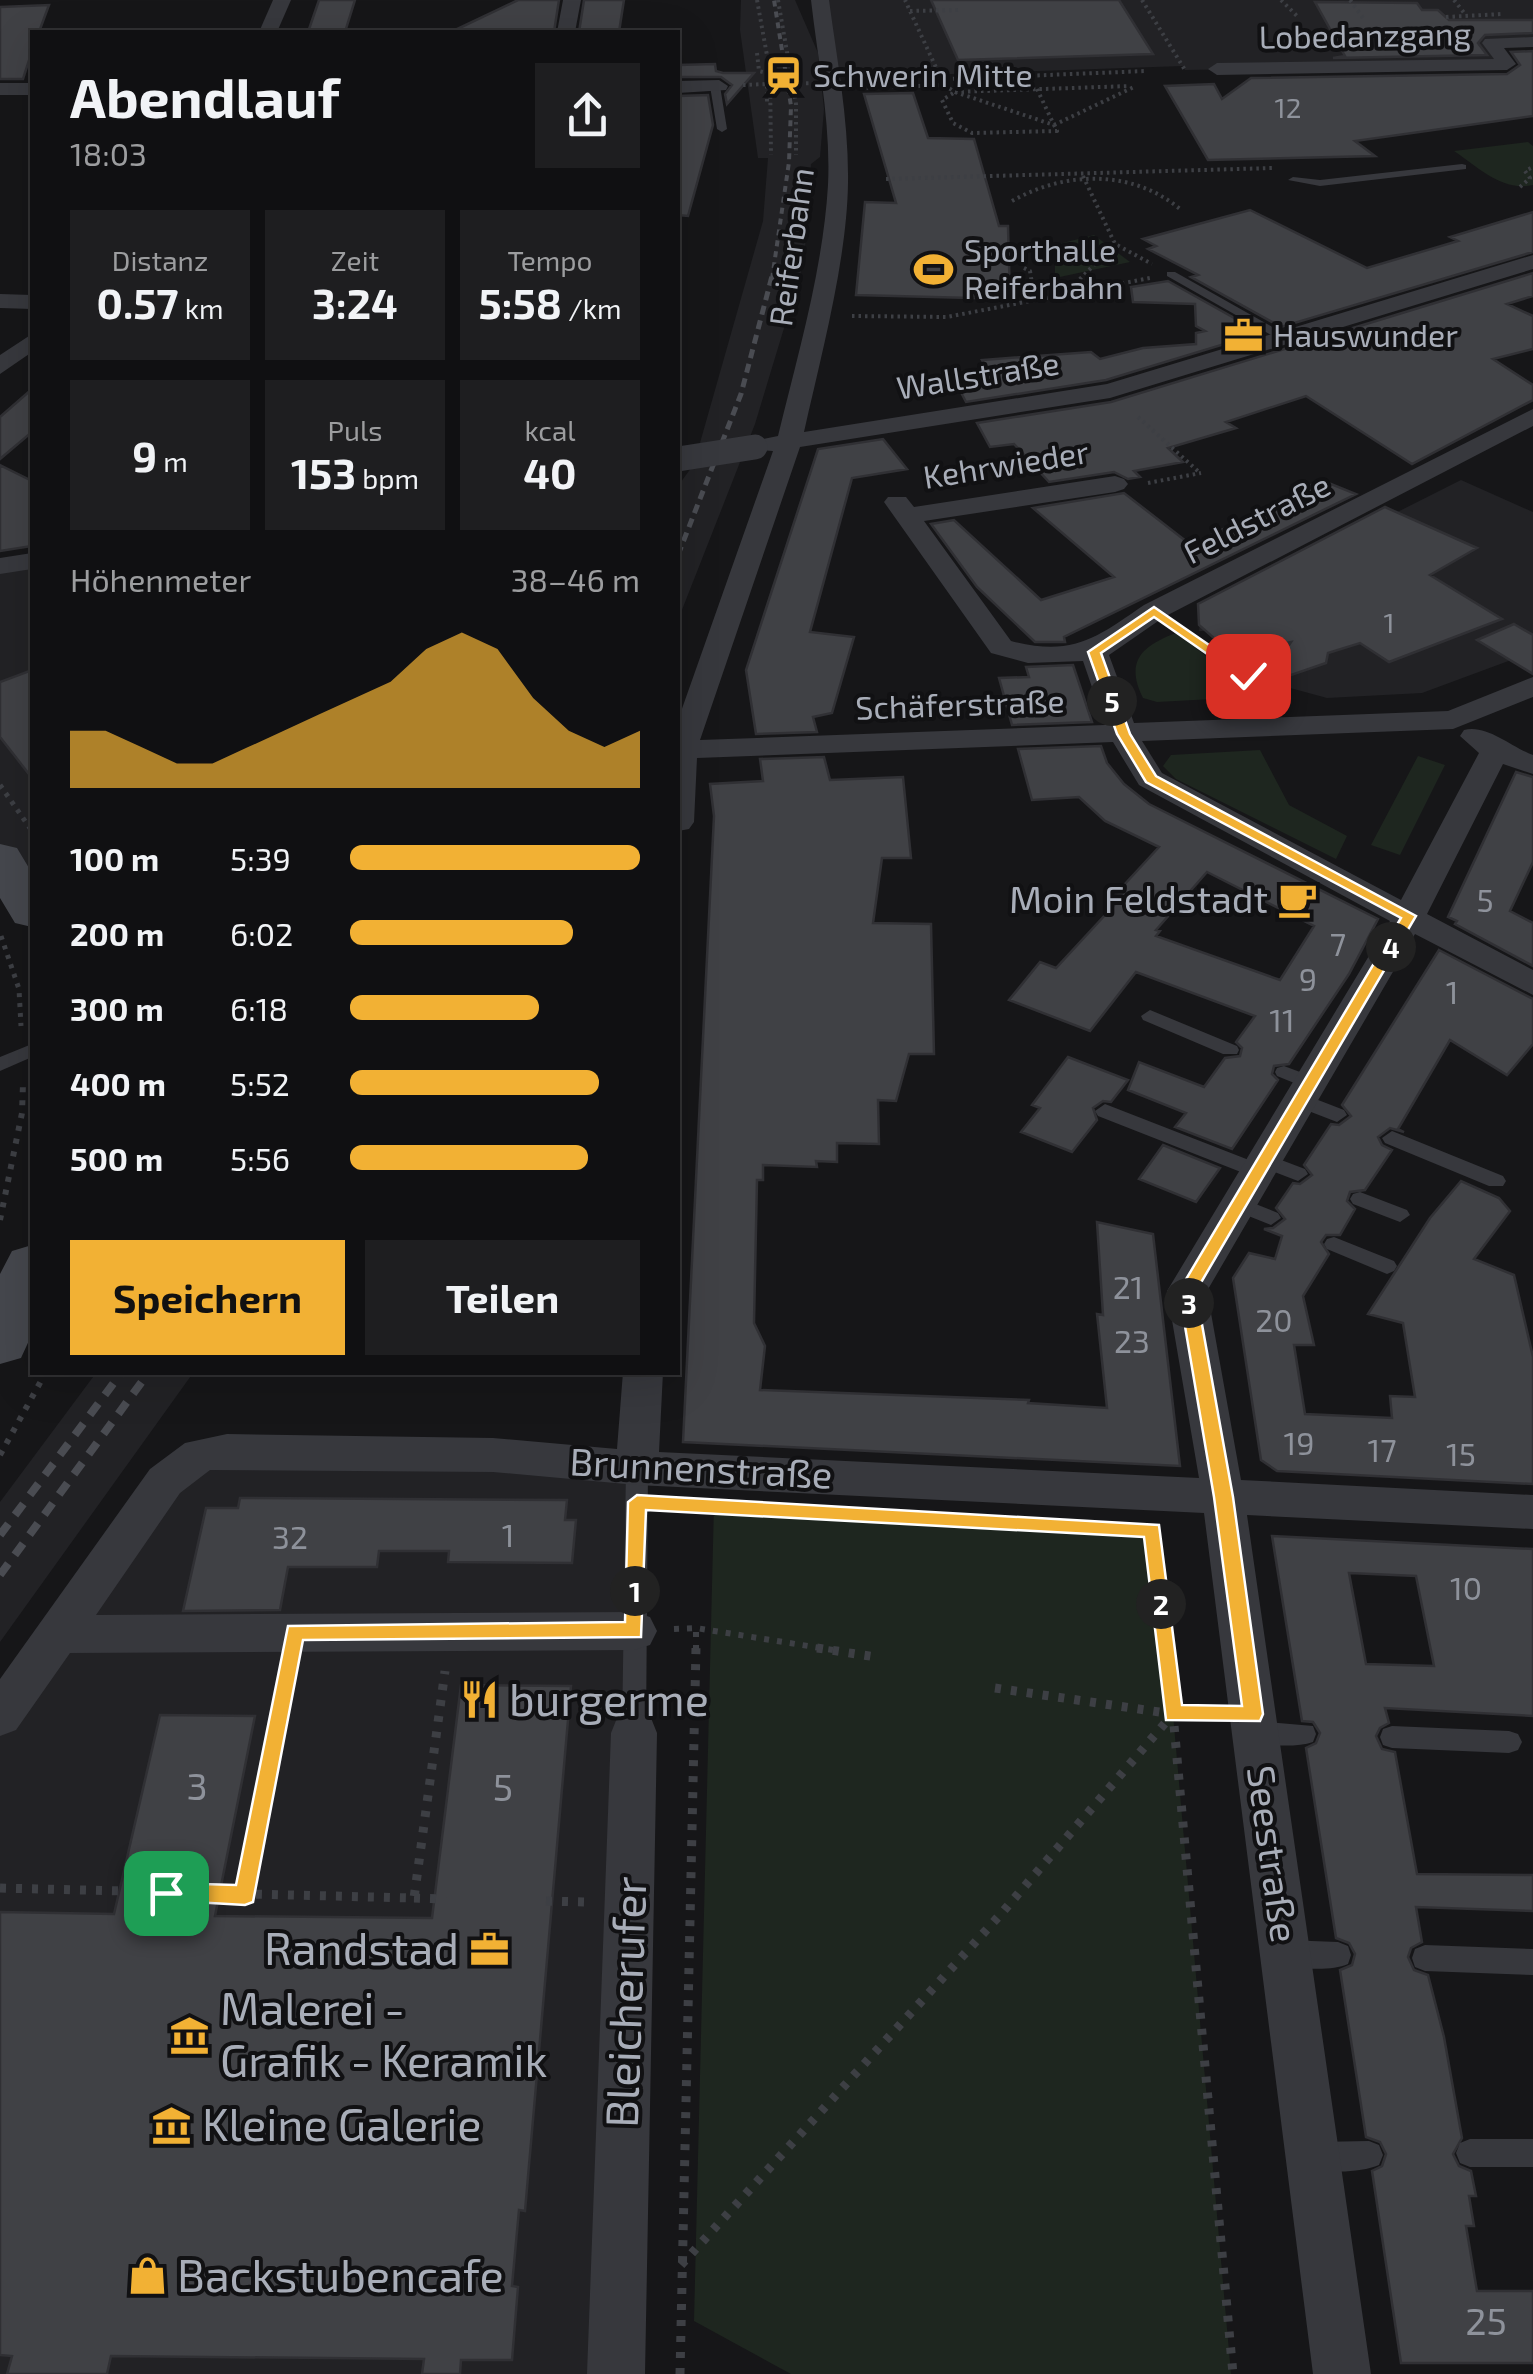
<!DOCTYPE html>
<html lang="de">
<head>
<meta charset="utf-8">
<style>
	body { margin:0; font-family:"Exo 2",sans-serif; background:#1e1e20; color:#f1f3f6; height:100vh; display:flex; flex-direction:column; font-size:38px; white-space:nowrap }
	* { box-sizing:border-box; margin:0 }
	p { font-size:32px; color:#9c9d9f }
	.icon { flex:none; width:55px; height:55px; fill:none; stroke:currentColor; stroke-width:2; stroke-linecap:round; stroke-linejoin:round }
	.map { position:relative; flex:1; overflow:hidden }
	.drawer { position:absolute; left:30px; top:30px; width:650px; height:1345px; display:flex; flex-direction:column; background:#101012; border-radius:0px; box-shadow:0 10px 40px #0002,0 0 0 2px #303032 }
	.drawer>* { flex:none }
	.pin { position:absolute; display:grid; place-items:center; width:85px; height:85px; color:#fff; margin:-42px; border-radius:20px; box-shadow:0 5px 15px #0006 }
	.km { position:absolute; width:50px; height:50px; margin:-25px; border-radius:50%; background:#222; color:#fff; font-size:28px; line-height:50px; text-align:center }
	.round { display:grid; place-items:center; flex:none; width:105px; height:105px; border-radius:0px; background:#1e1e20 }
	.summary { display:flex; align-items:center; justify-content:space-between; height:170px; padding:0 40px }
	h1 { font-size:55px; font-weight:700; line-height:75px }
	.metrics { display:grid; grid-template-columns:repeat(3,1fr); gap:15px; height:170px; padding:10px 40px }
	.metrics div { display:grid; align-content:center; border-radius:0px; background:#1e1e20; text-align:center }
	.metrics b { font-size:42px; font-weight:700 }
	.metrics small { font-size:28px; font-weight:400 }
	.metrics p { font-size:28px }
	.chart { height:280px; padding:20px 40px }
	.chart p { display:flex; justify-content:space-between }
	.chart svg { width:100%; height:180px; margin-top:10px; fill:#f2b134; opacity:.7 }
	.action { display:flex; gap:20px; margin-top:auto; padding:20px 40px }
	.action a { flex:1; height:115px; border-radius:0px; background:#f2b134; color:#111; font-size:40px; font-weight:700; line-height:115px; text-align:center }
	.action a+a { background:#1e1e20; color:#f1f3f6 }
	ul { padding:0 40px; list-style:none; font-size:32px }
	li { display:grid; grid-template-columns:160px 120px 1fr; align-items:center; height:75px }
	li i { height:25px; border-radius:12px; background:#f2b134 }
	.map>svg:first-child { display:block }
</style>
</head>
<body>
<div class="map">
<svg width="1533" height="2374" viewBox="0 0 1533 2374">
	<rect width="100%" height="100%" fill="#161618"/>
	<path fill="#222225" d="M741,0H795L818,53L824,109L820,157L811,164L804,262L755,424L678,620V486L694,464L763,221L768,158H758L740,30Z
		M821,0H1533V42L1492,43L1507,64L1185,70L1183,66L834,78Z
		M1461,480L1533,512V652L1422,693L1327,698L1264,681L1206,631H1199L1201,616L1302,560Z
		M32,561V912L0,858V566Z
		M96,1373H193L0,1642V1502Z
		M179,1468H637L616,2374H0V1716Z"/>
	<path fill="#1e261f" d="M1528,142L1533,146V185C1503,192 1479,168 1454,151Z
		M1094,235L1130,262L1055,278V245Z
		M1176,633L1249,689L1250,697L1157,702L1143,698C1125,662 1141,646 1176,633Z
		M1260,750L1289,805L1347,836L1336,859L1176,779L1163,766L1171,755Z
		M1418,756L1445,765L1400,855L1371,845Z
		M714,1504L1152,1530L1173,1714L1231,2374H791L694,2321Z"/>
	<path fill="#404145" stroke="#303034" stroke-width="2.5" fill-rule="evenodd" d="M319,0H355L345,32H308Z
		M518,0H559L554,32H451Z
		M584,0H624L619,32H579Z
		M931,0H1119L1153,54L958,60Z
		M1315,2L1417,3L1422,10H1438L1449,20H1533V33L1485,35L1478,43L1487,55L1333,58L1345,56Z
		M49,5L39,32H32V51L23,79H0V7Z
		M1533,51V116L1355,141L1375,156L1208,160L1165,86L1214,84L1222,99L1251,78L1507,74L1520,65L1511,52Z
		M715,64L716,71L723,73H754L727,104L725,94L732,85L721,77H678V65Z
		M913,93L928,138L974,139L999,226H1008L1010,299L856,295L865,202L896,203L864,94Z
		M708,95L713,125L688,216L678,215V96Z
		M1250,210L1367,268L1458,241L1450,237L1533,212V252L1281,327L1191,277L1198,275L1148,249L1156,246L1143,239Z
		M1533,273V296L1507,304L1533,316V349L1493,359L1533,385V400L1412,464L1306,396L1226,422L1236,428L1168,448L1183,462L1134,471L1140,477L1128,479L1114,472L1049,482L1014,444L990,447L977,423L1111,402Z
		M1168,281L1261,333L1106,380L966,402L953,377L990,374L982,360L1091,352L1100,359L1143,348L1196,344V333L1205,331L1196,326L1195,304L1133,302L1131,287Z
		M32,389V432L0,459V417Z
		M883,439L907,469L852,478L810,632L854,637L832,713L813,717L817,732L756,734L746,670L818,449Z
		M0,465L32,481V546L0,551Z
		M1321,480L1356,494L1064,637L1065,642H1035L977,587L931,524L954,520L1041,600L1114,577L1033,508L1124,493L1191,545L1243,519L1247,523L1267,507Z
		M1385,507L1477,548L1430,575L1502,619L1389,662L1360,643L1328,653L1326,663L1262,685L1291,642L1232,654L1199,625L1198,604Z
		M1514,624L1533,635V674L1477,640Z
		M1073,665L1092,722L1012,725L999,678L1029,677L1026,667Z
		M32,670V778L0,737V682Z
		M1101,746L1107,763L1124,784L1149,804L1378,919L1349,974L1289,1064L1274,1066L1272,1074L1278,1080L1232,1149L1175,1127L1186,1113L1128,1090L1139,1062L1204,1087L1225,1058L1240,1056L1242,1048L1236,1042L1255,1016L1136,972L1090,1031L1009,1000L1040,962L1056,968L1118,901L1111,899L1159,847L1105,821L1079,797L1032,800L1018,749ZM1207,872L1314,926L1280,980L1156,936L1160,931L1156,930Z
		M824,757L830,780L903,777L911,858H882L873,923L931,924L934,1054H909L896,1101L878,1100L879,1144L837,1143V1162L816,1161L817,1167L763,1165V1180H757L754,1323L765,1346L760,1390L1029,1400L1028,1403L1107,1408L1097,1314L1103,1315L1097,1222L1153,1234L1180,1466L683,1442L714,816L710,784L763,781L760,759Z
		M1516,772L1533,777V862L1510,911L1533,923V966L1455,924L1457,921L1448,917Z
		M1439,950L1533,999V1044L1507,1075L1450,1040L1398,1129L1404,1132L1390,1128L1378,1137L1382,1145L1392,1150L1365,1190L1350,1192L1347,1201L1355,1209L1340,1235H1326L1321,1242L1329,1254L1303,1296L1314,1345H1294L1305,1414L1392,1418L1390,1396L1415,1397L1403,1323L1368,1314L1430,1218L1461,1181L1499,1198L1510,1211L1474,1259L1514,1275L1533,1357V1484L1277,1471L1261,1460L1233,1278L1249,1253L1275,1259L1282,1236L1264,1229L1273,1228L1285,1219L1276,1208L1293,1183L1300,1184L1312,1175L1304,1165L1331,1124L1339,1125L1351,1116L1342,1105Z
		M1068,1057L1128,1080L1111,1102L1103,1101L1093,1108L1097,1120L1072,1152L1021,1132L1040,1108L1032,1105Z
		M1163,1145L1220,1168L1196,1202L1139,1179Z
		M240,1498L567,1500L565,1520H576L572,1563L448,1562L449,1551H379L377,1567H288L280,1610L183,1611L206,1508H238Z
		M1272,1536L1533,1549V1716L1385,1708L1389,1723L1380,1728L1376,1736L1382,1749L1395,1752L1417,1874L1533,1875V1911L1416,1907L1422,1942L1411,1948L1408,1957L1414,1970L1428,1975L1444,2037L1462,2138L1453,2154L1459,2166L1471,2171L1476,2196H1469L1474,2226H1466L1477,2291H1533V2363H1401L1372,2171L1382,2166L1386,2154L1380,2142L1366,2137L1340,1970L1352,1965L1355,1954L1349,1943L1336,1938L1306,1748L1316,1743L1320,1733L1313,1722L1302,1721ZM1349,1573L1416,1576L1434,1666L1366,1664Z
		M461,1685L571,1686L525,2211L519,2210L512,2286L518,2287L512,2360H461L460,2374H422L424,2359L111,2356L107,2374H7L12,2356L0,2355V1912L114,1914L160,1715L255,1716L215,1916L432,1918Z"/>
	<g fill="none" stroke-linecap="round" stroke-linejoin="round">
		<path stroke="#3d3f44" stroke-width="4" stroke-dasharray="2.5 4" stroke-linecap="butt" d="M757,0L770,72L771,155
			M778,0L796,104V155
			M1142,0L1185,70
			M1281,0L1298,17
			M1350,0L1363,18
			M1454,0L1465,14
			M910,11L958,10
			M1446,17L1502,14
			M757,53L759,71L767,73
			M875,82L1146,71
			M743,85L767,84V104
			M944,85L955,92L1130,86
			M860,88L944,85L905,0
			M1037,89L1054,125
			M955,92L1054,125L1057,131L972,133L953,123L942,100Z
			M1054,125L1136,86
			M1083,176L1115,244L1152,264
			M886,179L1273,168
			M1520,187L1530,178L1525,171L1533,167
			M1012,201C1065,171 1132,169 1180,209
			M1024,268L1030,271L1035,302
			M1066,293L1115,244
			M852,316L947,317L1150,278
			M1138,417L1200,473
			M1148,483L1201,473
			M1180,629L1183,631"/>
		<path stroke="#3d3f44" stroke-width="5" stroke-dasharray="4 6" stroke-linecap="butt" d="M1180,629L1282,697
			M0,785L32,831
			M1,936L19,989L21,1026"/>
		<path stroke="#3d3f44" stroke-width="6" stroke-dasharray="5 8" stroke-linecap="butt" d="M0,1220L22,1113L23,1083
			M0,1455L46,1372
			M1152,1531L1166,1650
			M674,1629L696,1628L833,1650
			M696,1650V1628"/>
		<path stroke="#3d3f44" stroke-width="9" stroke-dasharray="6 10" stroke-linecap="butt" d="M817,1648L876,1657
			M1165,1648L1173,1714H1212
			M995,1688L1173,1714L1233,2374
			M0,1888L414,1898L445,1671
			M245,1895L288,1670
			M414,1898L446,1899
			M546,1901L588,1902
			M681,2265L1000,1915L1172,1715
			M680,2374L696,1648"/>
		<path fill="#37383d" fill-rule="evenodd" d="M715,83L720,86L727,129L722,132L717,129L710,86Z
			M1462,164L1466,165V169L1320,186L1288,180L1293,177L1320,180Z
			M1167,272H1175L1290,337L1280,340L1167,276Z
			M1150,1010L1237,1046L1239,1050L1237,1054H1223L1143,1020L1141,1016Z
			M32,1044V1057L0,1071V1057Z
			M1284,1066L1316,1078L1319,1083L1309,1089L1277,1076L1275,1072L1277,1068Z
			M1300,1093L1344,1110L1347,1115L1337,1122L1293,1105L1290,1100L1293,1095Z
			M1105,1104L1254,1162L1256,1155L1263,1153L1305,1169L1308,1174L1298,1181L1267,1169L1265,1176H1251L1098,1116L1095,1111Z
			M1392,1131L1503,1176L1506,1181L1503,1186H1489L1385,1143L1382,1138Z
			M1360,1192L1407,1210L1410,1215L1400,1222L1353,1204L1350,1199L1353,1194Z
			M1238,1197L1278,1213L1281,1218L1271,1225L1231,1209L1228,1204Z
			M1334,1237L1394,1261L1397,1266L1394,1271L1387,1274L1327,1249L1324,1244L1327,1239Z
			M637,1459L645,1462L648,1468L646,1733L643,1741L634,1744L625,1741L622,1733L626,1468L629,1462Z
			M1256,1721L1313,1726L1316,1734L1313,1742C1295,1748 1265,1746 1247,1740L1244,1732L1247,1724Z
			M1392,1726L1509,1731L1518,1734L1522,1742L1518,1750L1509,1753L1392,1748L1383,1745L1380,1737L1383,1729Z
			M1285,1940L1338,1942L1348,1946L1351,1955L1348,1964C1329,1972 1294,1969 1275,1962L1272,1953L1275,1944Z
			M1425,1945L1533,1949V1975L1425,1971L1415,1967L1412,1958L1415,1949Z
			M1470,2139H1533V2167H1470L1460,2163L1456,2153L1460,2143Z
			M1369,2141L1379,2145L1383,2155L1379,2165C1360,2173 1325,2174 1306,2166L1302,2156L1306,2146L1316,2142Z"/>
		<path fill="#37383d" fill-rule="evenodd" d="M273,0H291L277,32H259Z
			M563,0H581L575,32H557Z
			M811,0H829C837,60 849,122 848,183C847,260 821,356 804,432L1107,384L1533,255V269L1110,398L800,447L700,740L1105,725L1083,661L1028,663L991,653L884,502L888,497H906L914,507L1115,476L1124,479L1128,484L1124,489L1115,492L924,521L1011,641C1073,657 1096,638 1144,605L1533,409V426L1164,617L1109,655L1134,723L1448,711L1533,677V697L1453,729L1142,741L1162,773L1401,900L1479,753L1460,736L1464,730C1487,724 1511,747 1533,755V774L1503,764L1427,914L1533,970V995L1415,934L1207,1291L1241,1480L1533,1495V1529L1247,1515L1371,2374H1313L1204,1513L637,1485L493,1472L210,1470L180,1493L96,1615L634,1612L650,1617L657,1631L650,1645L634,1650L70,1653L16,1730L0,1736V1679L150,1469L185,1443L227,1434L493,1438L617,1449L623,1372H663L659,1452L1199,1478L1167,1291L1390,921L1139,785L1113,742L697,758L694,822L689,829L678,831V720L773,451L758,450L755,445L758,440L778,436C798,354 823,269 828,185C831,124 818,61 811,0Z
			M1533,37V47L1504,48L1516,64L1507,70L1217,75L1208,69L1217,63L1494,59L1482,43L1485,39Z
			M719,80L728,86L726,90L678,93V81Z
			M0,83H32V95H0Z
			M0,294L32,295V309L0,308Z
			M32,334V352L0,374V355Z
			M32,553V569L0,574V558Z
			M634,1712L651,1718L657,1733L645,2374H587L611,1733L617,1718Z"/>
		<path fill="#45474d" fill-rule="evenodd" d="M0,844L17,848L32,873V927L15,923L0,898Z
			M32,1245V1334L21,1358L0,1364V1274L12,1251Z"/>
		<path stroke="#4a4c52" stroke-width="4" stroke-dasharray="6 5" stroke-linecap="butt" d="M772,279L789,162L791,106L774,0"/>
		<path stroke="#4a4c52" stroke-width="5" stroke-dasharray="9 6" stroke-linecap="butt" d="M678,555L741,394L772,276"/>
		<path stroke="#4a4c52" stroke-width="8" stroke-dasharray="14 11" stroke-linecap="butt" d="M0,1535L122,1372
			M0,1575L149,1372"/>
		<path stroke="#3d3f44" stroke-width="4" stroke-dasharray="2.5 4" stroke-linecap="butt" d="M767,84L875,82"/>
		<path stroke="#37383d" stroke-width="25" d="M678,459L755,447"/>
	</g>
	<path fill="#f2b134" stroke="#fff" stroke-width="2.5" d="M1154,607L1254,676L1243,679L1154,617L1101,653L1130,734L1156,776L1416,916L1196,1291L1233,1497L1263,1714L1260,1721L1166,1720L1144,1537L646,1510L641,1637L303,1640L253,1902L245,1905L159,1900L156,1893L159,1886L166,1883L236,1885L288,1626L625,1622L628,1502L637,1495L1159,1525L1182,1705L1242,1706L1214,1497L1179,1291L1401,918L1146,782L1117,734L1088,652Z"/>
	<defs>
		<symbol id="station-bare" viewBox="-9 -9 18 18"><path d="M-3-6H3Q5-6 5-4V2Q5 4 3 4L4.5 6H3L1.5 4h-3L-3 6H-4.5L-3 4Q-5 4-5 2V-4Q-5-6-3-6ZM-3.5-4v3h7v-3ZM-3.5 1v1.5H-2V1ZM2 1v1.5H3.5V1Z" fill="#f2b134" stroke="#111113" stroke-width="2.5" paint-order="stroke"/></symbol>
		<symbol id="stadium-bare" viewBox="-9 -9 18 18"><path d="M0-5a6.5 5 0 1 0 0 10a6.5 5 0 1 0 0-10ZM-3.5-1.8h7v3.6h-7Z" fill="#f2b134" stroke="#111113" stroke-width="2.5" paint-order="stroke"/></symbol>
		<symbol id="office-bare" viewBox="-9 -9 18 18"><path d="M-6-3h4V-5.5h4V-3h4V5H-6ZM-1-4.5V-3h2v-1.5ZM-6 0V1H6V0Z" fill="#f2b134" stroke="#111113" stroke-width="2.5" paint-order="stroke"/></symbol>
		<symbol id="cafe-bare" viewBox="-9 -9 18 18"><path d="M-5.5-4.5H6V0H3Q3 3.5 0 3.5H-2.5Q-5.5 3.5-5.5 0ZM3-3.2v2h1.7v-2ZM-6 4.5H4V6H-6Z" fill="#f2b134" stroke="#111113" stroke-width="2.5" paint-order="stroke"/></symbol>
		<symbol id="restaurant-bare" viewBox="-9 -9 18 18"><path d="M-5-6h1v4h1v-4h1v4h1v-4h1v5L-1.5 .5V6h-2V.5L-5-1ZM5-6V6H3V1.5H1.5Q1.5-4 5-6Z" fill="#f2b134" stroke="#111113" stroke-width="2.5" paint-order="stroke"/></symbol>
		<symbol id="museum-bare" viewBox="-9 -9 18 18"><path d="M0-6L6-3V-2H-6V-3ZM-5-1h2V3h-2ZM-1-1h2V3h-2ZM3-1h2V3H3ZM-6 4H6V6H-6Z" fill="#f2b134" stroke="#111113" stroke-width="2.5" paint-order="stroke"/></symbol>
		<symbol id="shop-bare" viewBox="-9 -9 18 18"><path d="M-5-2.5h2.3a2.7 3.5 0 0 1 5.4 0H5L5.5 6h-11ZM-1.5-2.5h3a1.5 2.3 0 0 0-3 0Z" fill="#f2b134" stroke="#111113" stroke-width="2.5" paint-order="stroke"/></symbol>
	</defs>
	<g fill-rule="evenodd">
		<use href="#station-bare" x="756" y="48" width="55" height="55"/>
		<use href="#stadium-bare" x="906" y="242" width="55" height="55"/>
		<use href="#office-bare" x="1216" y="308" width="55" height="55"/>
		<use href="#cafe-bare" x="1270" y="872" width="55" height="55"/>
		<use href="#restaurant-bare" x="452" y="1672" width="55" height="55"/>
		<use href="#office-bare" x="462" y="1922" width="55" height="55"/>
		<use href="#museum-bare" x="162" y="2008" width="55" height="55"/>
		<use href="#museum-bare" x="144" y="2098" width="55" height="55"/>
		<use href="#shop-bare" x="120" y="2248" width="55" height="55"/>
	</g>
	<g text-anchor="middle" stroke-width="8" stroke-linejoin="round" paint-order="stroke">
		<g font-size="28" fill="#8e929b">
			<text x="1288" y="118">12</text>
			<text x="1389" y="633">1</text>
		</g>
		<g font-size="32" fill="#a8adb8" stroke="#111113">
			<text transform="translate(1365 36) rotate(-1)" y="11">Lobedanzgang</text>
			<text transform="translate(792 247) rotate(-82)" y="11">Reiferbahn</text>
			<text transform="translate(978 376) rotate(-9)" y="11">Wallstraße</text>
			<text transform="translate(1006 465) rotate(-9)" y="11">Kehrwieder</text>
			<text transform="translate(1257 519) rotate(-27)" y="11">Feldstraße</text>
			<text transform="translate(960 705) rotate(-2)" y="11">Schäferstraße</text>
		</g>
		<g font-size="32" fill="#a8adb8" stroke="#111113" text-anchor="start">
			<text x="813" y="87">Schwerin Mitte</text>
			<text x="964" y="262">Sporthalle<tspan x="964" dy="37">Reiferbahn</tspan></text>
			<text x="1273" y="347">Hauswunder</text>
		</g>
		<g font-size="32" fill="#8e929b">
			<text x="1485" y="912">5</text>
			<text x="1338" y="956">7</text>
			<text x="1308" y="991">9</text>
			<text x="1452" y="1004">1</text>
			<text x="1282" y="1032">11</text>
			<text x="1128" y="1299">21</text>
			<text x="1274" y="1332">20</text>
			<text x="1132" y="1353">23</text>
			<text x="1299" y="1455">19</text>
			<text x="1382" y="1462">17</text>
			<text x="1461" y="1466">15</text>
			<text x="508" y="1547">1</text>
			<text x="290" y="1549">32</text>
			<text x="1466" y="1600">10</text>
		</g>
		<g font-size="38" fill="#a8adb8" stroke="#111113" text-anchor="end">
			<text x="1268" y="913">Moin Feldstadt</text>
		</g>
		<g font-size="38" fill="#a8adb8" stroke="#111113">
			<text transform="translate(701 1469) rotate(3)" y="13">Brunnenstraße</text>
			<text transform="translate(1272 1854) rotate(82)" y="13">Seestraße</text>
		</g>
		<g font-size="38" fill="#8e929b">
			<text x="197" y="1800">3</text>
			<text x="503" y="1801">5</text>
			<text x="1486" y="2335">25</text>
		</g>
		<g font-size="45" fill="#a8adb8" stroke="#111113" text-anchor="start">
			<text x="509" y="1716">burgerme</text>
			<text x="459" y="1965" text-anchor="end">Randstad</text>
			<text x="220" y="2025">Malerei -<tspan x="220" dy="52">Grafik - Keramik</tspan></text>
			<text x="202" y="2141">Kleine Galerie</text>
			<text x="177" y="2292">Backstubencafe</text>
		</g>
		<g font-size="45" fill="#a8adb8" stroke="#111113">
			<text transform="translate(626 2002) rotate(-88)" y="16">Bleicherufer</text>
		</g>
	</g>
</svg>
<div class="pin" style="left:166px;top:1893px;background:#1e9e55"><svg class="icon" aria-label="arrive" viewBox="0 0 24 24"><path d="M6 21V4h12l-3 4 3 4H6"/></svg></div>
<div class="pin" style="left:1248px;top:676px;background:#d93025"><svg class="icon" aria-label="check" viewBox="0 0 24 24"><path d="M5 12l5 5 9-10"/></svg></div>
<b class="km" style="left:635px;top:1591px">1</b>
<b class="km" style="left:1161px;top:1604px">2</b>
<b class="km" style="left:1189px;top:1303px">3</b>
<b class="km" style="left:1391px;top:947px">4</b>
<b class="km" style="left:1112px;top:701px">5</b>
<section class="drawer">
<div class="summary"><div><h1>Abendlauf</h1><p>18:03</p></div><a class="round"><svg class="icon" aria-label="share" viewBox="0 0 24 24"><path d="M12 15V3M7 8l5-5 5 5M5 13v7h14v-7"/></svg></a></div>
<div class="metrics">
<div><p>Distanz</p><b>0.57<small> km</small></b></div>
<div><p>Zeit</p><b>3:24</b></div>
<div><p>Tempo</p><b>5:58<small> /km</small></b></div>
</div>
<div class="metrics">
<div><b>9<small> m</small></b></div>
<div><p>Puls</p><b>153<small> bpm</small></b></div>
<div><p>kcal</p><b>40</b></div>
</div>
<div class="chart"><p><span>Höhenmeter</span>38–46 m</p>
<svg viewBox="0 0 160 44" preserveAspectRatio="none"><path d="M0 44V30L10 30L20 34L30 38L40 38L50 34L60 30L70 26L80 22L90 18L100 10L110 6L120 10L130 22L140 30L150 34L160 30V44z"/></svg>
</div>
<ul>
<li><b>100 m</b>5:39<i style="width:100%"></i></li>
<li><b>200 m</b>6:02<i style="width:77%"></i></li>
<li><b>300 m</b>6:18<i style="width:65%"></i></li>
<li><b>400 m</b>5:52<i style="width:86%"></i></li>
<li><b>500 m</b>5:56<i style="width:82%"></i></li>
</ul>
<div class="action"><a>Speichern</a><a>Teilen</a></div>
</section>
</div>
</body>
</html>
